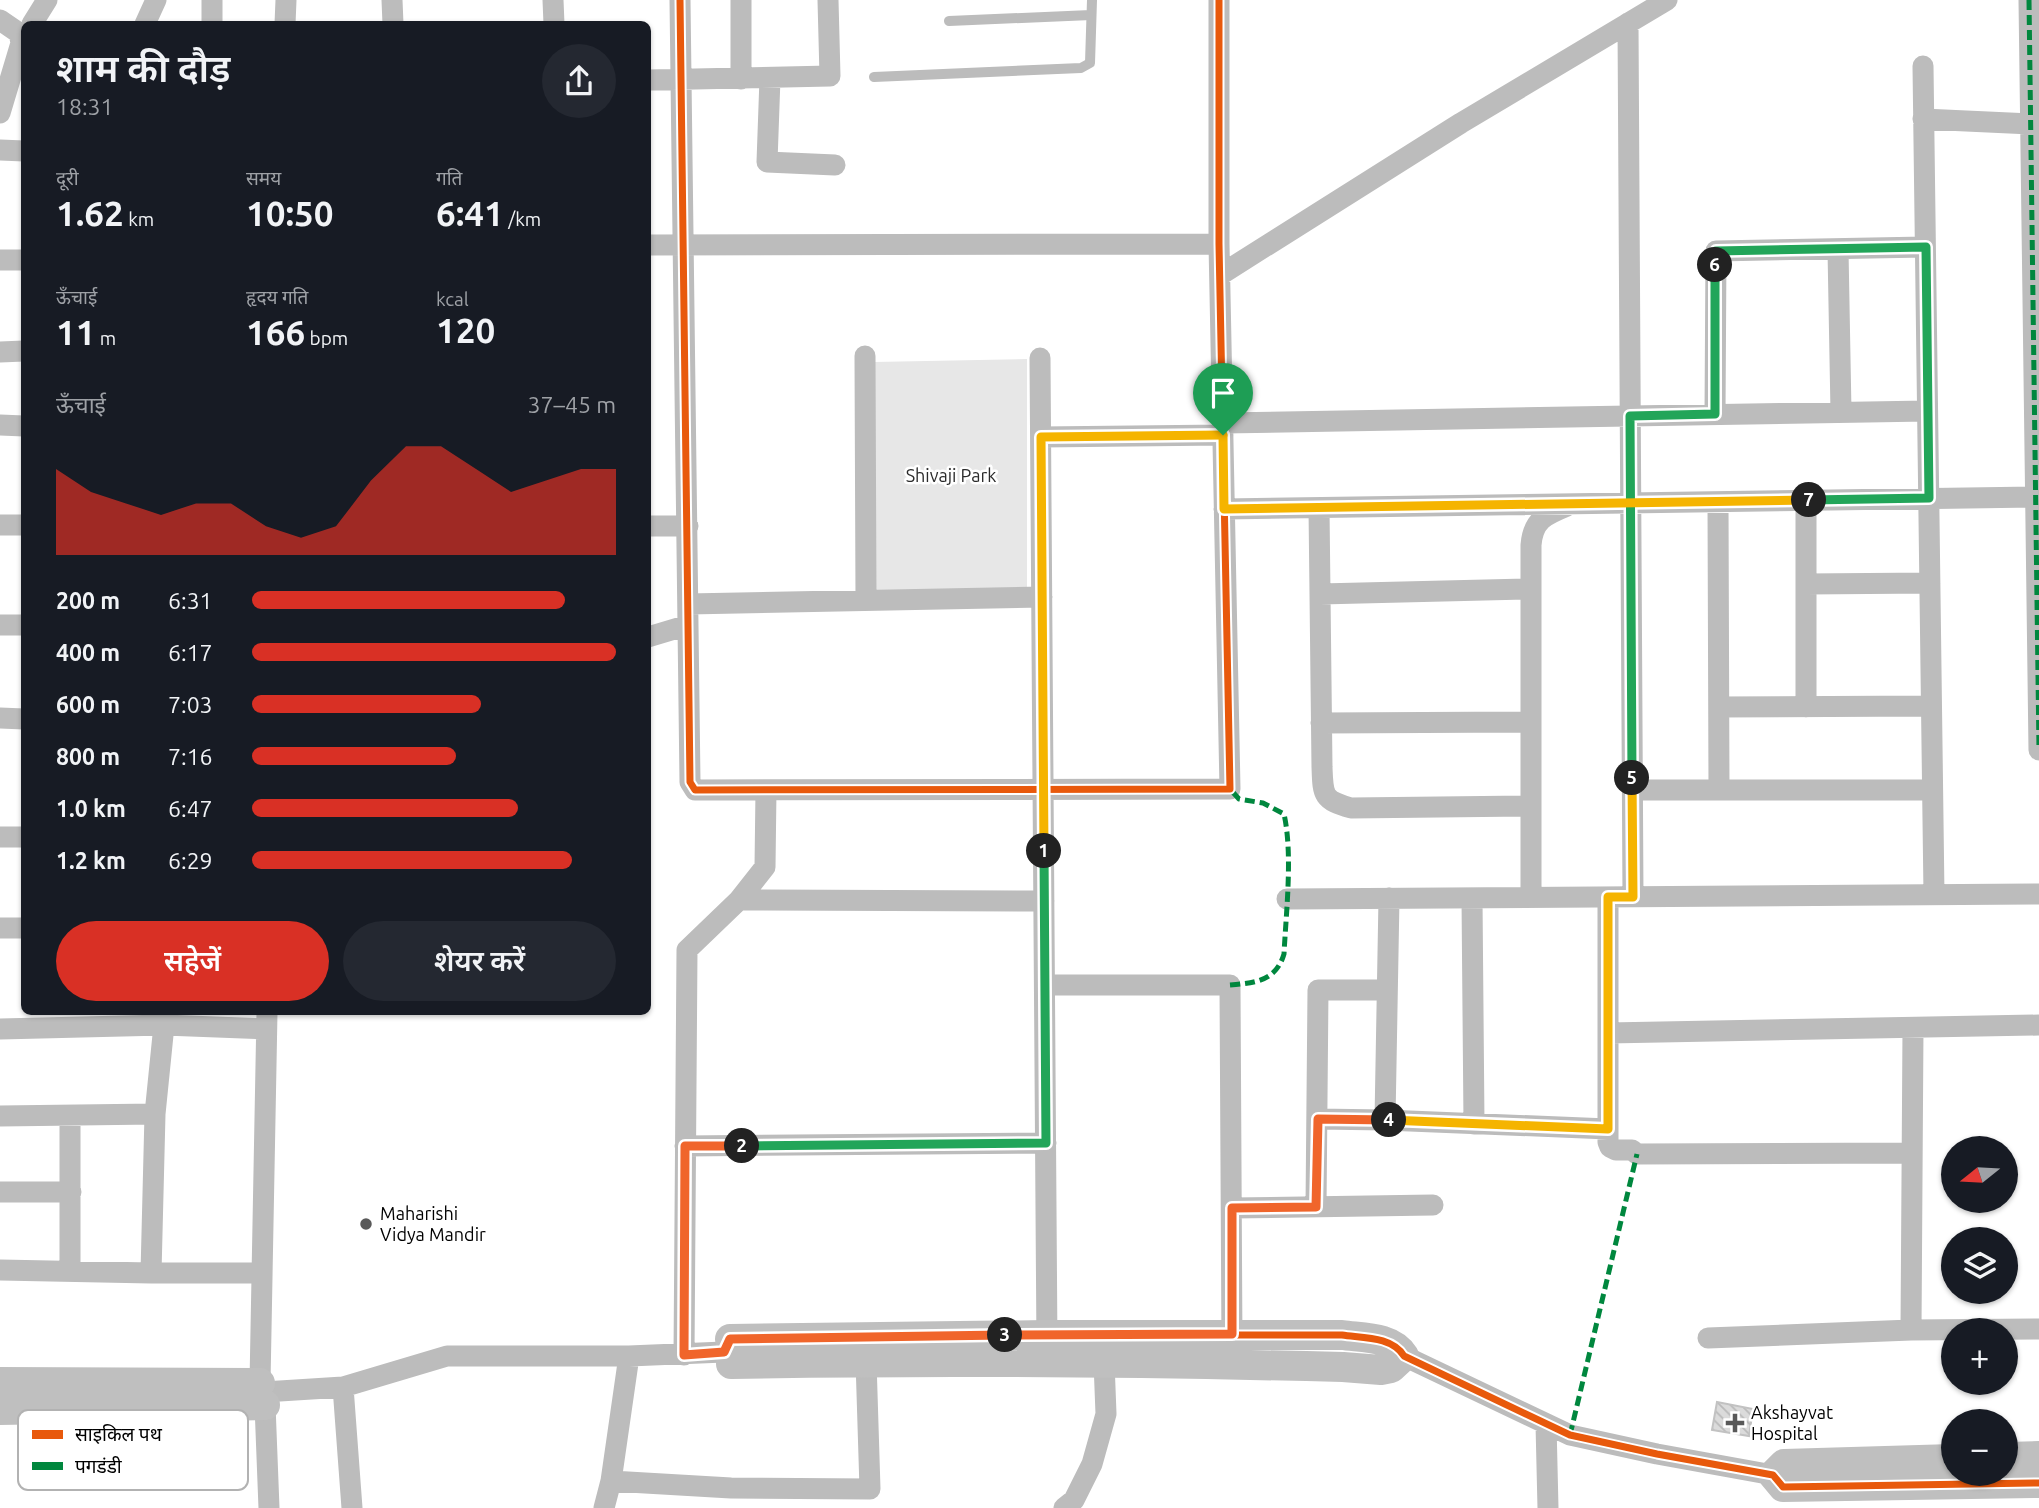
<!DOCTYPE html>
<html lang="hi">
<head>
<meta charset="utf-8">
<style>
	body { margin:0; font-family:Ubuntu,"Noto Sans Devanagari",sans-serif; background:#242831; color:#f1f3f6; height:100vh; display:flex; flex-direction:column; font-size:26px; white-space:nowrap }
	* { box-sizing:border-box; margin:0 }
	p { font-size:23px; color:#9ea1a6 }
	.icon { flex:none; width:38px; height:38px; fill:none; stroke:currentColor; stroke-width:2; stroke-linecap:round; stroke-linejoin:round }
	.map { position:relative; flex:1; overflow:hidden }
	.panel { position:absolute; left:21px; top:21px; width:630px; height:994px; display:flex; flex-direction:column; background:#171b24; border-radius:10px; box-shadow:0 2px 5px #0004 }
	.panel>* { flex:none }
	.needle { width:46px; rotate:252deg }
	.controls { position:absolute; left:1941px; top:1136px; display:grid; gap:14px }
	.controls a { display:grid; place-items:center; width:77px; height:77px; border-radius:50%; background:#171b24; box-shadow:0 2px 5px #0004; font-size:35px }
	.pin { position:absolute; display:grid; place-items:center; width:60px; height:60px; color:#fff; margin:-72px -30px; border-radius:50% 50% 50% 0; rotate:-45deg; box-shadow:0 0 7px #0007 }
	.pin .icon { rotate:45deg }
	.km { position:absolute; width:35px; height:35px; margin:-18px; border-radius:50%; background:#222; color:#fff; font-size:19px; line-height:35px; text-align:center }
	.round { display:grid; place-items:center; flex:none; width:74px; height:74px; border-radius:37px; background:#242831 }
	.head { display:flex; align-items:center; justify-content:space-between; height:119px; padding:0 35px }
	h1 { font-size:38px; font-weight:600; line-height:52px }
	.figures { display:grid; grid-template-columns:repeat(3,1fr); gap:10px; height:119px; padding:7px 35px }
	.figures div { display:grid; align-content:center }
	.figures b { font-size:35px; font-weight:600 }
	.figures small { font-size:19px; font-weight:400 }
	.figures p { font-size:19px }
	.chart { height:196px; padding:14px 35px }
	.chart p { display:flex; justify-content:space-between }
	.chart svg { width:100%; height:126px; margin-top:7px; fill:#d93025; opacity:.7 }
	.primary-button { display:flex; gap:14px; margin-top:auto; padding:14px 35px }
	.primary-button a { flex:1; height:80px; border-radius:42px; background:#d93025; color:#fff; font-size:28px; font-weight:600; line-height:80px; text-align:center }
	.primary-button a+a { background:#242831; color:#f1f3f6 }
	ul { padding:0 35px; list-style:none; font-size:23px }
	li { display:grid; grid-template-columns:112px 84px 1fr; align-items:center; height:52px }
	li i { height:18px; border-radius:9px; background:#d93025 }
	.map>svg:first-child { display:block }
</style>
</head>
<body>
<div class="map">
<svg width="2039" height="1508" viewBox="0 0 2039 1508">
	<defs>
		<pattern id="building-back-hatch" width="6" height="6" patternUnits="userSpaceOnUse" patternTransform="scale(1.75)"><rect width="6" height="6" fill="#dbdbdb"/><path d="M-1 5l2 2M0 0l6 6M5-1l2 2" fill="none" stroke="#bababa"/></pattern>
	</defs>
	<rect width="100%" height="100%" fill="#fff"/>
	<path fill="#e7e7e7" d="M1027,359V589L876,592L874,362Z"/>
	<path fill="url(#building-back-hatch)" stroke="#c2c2c2" stroke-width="2" d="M1717,1402L1753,1409L1749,1436L1712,1430Z"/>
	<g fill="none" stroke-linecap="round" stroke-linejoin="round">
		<path stroke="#bcbcbc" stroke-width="10" d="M949,21L1091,15
			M874,77L1081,68L1090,63L1092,0"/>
		<path stroke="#bcbcbc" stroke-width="21" d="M212,0V24
			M392,0L393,24
			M553,0L554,24
			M680,0L690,782L695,790L1230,789L1219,244V0
			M741,0V79
			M2029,0L2039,750
			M0,20L19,33L21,43L0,113
			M1628,23L1633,897
			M32,24L47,0
			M145,24L156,0
			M285,24L286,0
			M1923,66L1934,895
			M770,78L767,162L835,165
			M648,80L830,76L828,0
			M1923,119L2031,124
			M0,150L24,151
			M648,245L1219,244
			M1838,250L1841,412
			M0,260H24
			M1220,275L1461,123L1667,0
			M0,352L24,351
			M865,356L866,600
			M1040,358L1047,1349
			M1715,414L1716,251L1925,247
			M1223,423L1927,411
			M0,425L24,426
			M1041,437L1223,435
			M1806,500V707
			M1718,502L1719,790
			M1319,508L1322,767C1323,795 1322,800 1351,808L1530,806
			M1224,509L2039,497
			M0,525H24
			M648,526H688
			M1806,584L1930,583
			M1320,594L1530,589
			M688,604L1042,597
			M0,625H24
			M648,637L688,625
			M1719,707L1931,706
			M0,718L24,719
			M1321,723L1530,722
			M1633,790H1932
			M0,837H24
			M1531,897V545C1533,520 1545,515 1567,506
			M1608,897V1142L1610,1147L1616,1150H1632L1637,1154L1912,1153
			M1472,898L1474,1124
			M1287,899L2039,894
			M739,900L1044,901
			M0,928H24
			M1045,985H1230L1232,1348
			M267,1012L260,1383L264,1392L265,1405L269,1508
			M0,1029L164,1025V1012
			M1608,1033L2039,1025
			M0,1116L155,1114
			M70,1116V1271
			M1318,1119L1385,1120L1608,1129
			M1385,1120L1389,898
			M685,1146L1046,1143
			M0,1192H71
			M1316,1207L1318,990H1387
			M1232,1208L1433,1205
			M0,1270L151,1273H262
			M151,1273L155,1114L164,1025L266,1029
			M1911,1330L1913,1028
			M1708,1338L1911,1330L2039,1329
			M684,1355L687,950L739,900L765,867L766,790
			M1404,1356L1570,1435L1657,1454L1773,1475
			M343,1387L352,1508
			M264,1392L343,1387L447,1356H629L724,1352
			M1546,1424L1548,1508
			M611,1481L731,1488L870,1489L866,1361
			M604,1508L611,1481L629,1356
			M1064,1508L1074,1500L1092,1464L1106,1414L1104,1362"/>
		<path stroke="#bfbfbf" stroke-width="30" d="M730,1339L1047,1335H1342C1362,1338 1392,1336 1404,1356L1391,1368L1381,1370L1343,1367C1139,1362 935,1360 731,1364
			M0,1382L260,1383
			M0,1410L265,1405
			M2006,1457L2039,1456
			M1953,1459L1784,1464L1773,1475L1783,1487L2039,1483"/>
		<path stroke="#00873e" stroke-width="5" stroke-dasharray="10 5" stroke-linecap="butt" d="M2029,0L2039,750
			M1230,985C1255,983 1276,981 1284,954C1286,913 1293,854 1284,814L1263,803L1239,799L1230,789
			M1570,1435L1637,1154"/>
		<defs>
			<path id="cycleway" d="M680,0L690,782L695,790L1230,789L1219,244V0
				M724,1352L730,1339L1047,1335H1342C1362,1338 1392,1336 1404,1356L1570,1435L1657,1454L1773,1475L1783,1487L2039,1483"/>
		</defs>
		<use href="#cycleway" stroke="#fff" stroke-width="11"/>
		<use href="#cycleway" stroke="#e8590c" stroke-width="7"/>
	</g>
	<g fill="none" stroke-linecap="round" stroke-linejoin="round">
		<defs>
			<path id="split-1" d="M1044,851L1041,437L1223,435"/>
			<path id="split-2" d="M742,1146L1046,1143L1044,851"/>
			<path id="split-3" d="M742,1146H685L684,1355L724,1352L730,1339L1005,1335"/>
			<path id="split-4" d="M1005,1335L1232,1334V1208L1316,1207L1318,1119L1389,1120"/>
			<path id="split-5" d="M1389,1120L1608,1129V897H1633L1632,778"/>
			<path id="split-6" d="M1632,778L1630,416L1715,414V265"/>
			<path id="split-7" d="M1715,265L1716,251L1926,247L1929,498L1809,500"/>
			<path id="split-8" d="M1223,435L1224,509L1809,500"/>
		</defs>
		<use href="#split-1" stroke="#fff" stroke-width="14"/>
		<use href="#split-2" stroke="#fff" stroke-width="14"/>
		<use href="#split-3" stroke="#fff" stroke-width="14"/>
		<use href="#split-4" stroke="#fff" stroke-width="14"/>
		<use href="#split-5" stroke="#fff" stroke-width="14"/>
		<use href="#split-6" stroke="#fff" stroke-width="14"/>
		<use href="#split-7" stroke="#fff" stroke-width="14"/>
		<use href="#split-8" stroke="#fff" stroke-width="14"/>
		<use href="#split-1" stroke="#f5b400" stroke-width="9"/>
		<use href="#split-2" stroke="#22a559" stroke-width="9"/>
		<use href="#split-3" stroke="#f0652b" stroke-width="9"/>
		<use href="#split-4" stroke="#f0652b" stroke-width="9"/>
		<use href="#split-5" stroke="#f5b400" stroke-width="9"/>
		<use href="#split-6" stroke="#22a559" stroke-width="9"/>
		<use href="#split-7" stroke="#22a559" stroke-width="9"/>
		<use href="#split-8" stroke="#f5b400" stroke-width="9"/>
	</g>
	<g fill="#595959" stroke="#fff" stroke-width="2.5">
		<circle cx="366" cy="1224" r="7"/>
		<path d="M1731.5 1412.5h7v7h7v7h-7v7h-7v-7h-7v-7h7z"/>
	</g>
	<g text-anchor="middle" stroke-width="5" stroke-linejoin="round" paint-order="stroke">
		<g font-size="18" fill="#2b2b2b" stroke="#fff">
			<text x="951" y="482">Shivaji Park</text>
		</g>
		<g font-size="18" fill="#000" stroke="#fff" text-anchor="start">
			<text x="380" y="1220">Maharishi<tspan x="380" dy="21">Vidya Mandir</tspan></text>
			<text x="1751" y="1419">Akshayvat<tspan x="1751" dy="21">Hospital</tspan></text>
		</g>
	</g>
	<rect x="18" y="1410" width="230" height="80" rx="10" fill="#fff" stroke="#b2b2b2" stroke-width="2"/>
	<rect x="32" y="1430" width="31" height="9" fill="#e8590c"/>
	<rect x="32" y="1462" width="31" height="8" fill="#00873e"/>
	<g font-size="19" fill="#000">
		<text x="75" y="1441">साइकिल पथ</text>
		<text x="75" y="1473">पगडंडी</text>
	</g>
</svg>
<div class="controls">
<a><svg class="needle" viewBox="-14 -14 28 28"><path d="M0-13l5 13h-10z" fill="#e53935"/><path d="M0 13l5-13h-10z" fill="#9ea1a6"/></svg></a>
<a><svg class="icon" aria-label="layers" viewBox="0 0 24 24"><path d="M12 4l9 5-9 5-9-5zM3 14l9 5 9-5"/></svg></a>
<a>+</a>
<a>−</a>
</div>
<div class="pin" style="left:1223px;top:435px;background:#1e9e55"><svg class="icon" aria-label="arrive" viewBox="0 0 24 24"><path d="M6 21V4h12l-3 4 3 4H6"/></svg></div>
<b class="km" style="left:1044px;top:851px">1</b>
<b class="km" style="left:742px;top:1146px">2</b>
<b class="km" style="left:1005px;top:1335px">3</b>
<b class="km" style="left:1389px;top:1120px">4</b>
<b class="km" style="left:1632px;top:778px">5</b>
<b class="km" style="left:1715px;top:265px">6</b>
<b class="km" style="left:1809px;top:500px">7</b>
<section class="panel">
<div class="head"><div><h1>शाम की दौड़</h1><p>18:31</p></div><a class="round"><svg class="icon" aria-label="share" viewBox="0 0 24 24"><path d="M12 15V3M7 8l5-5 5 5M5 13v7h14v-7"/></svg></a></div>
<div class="figures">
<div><p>दूरी</p><b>1.62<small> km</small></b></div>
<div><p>समय</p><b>10:50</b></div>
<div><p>गति</p><b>6:41<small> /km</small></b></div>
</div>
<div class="figures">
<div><p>ऊँचाई</p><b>11<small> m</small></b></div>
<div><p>हृदय गति</p><b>166<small> bpm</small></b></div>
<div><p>kcal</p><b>120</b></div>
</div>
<div class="chart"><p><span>ऊँचाई</span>37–45 m</p>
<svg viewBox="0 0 160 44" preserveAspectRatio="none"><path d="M0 44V14L10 22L20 26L30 30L40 26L50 26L60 34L70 38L80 34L90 18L100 6L110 6L120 14L130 22L140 18L150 14L160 14V44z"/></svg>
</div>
<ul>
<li><b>200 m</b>6:31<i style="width:86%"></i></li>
<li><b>400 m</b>6:17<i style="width:100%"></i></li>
<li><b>600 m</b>7:03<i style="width:63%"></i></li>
<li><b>800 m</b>7:16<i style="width:56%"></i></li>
<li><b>1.0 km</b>6:47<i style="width:73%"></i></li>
<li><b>1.2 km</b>6:29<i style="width:88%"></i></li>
</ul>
<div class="primary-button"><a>सहेजें</a><a>शेयर करें</a></div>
</section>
</div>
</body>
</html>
